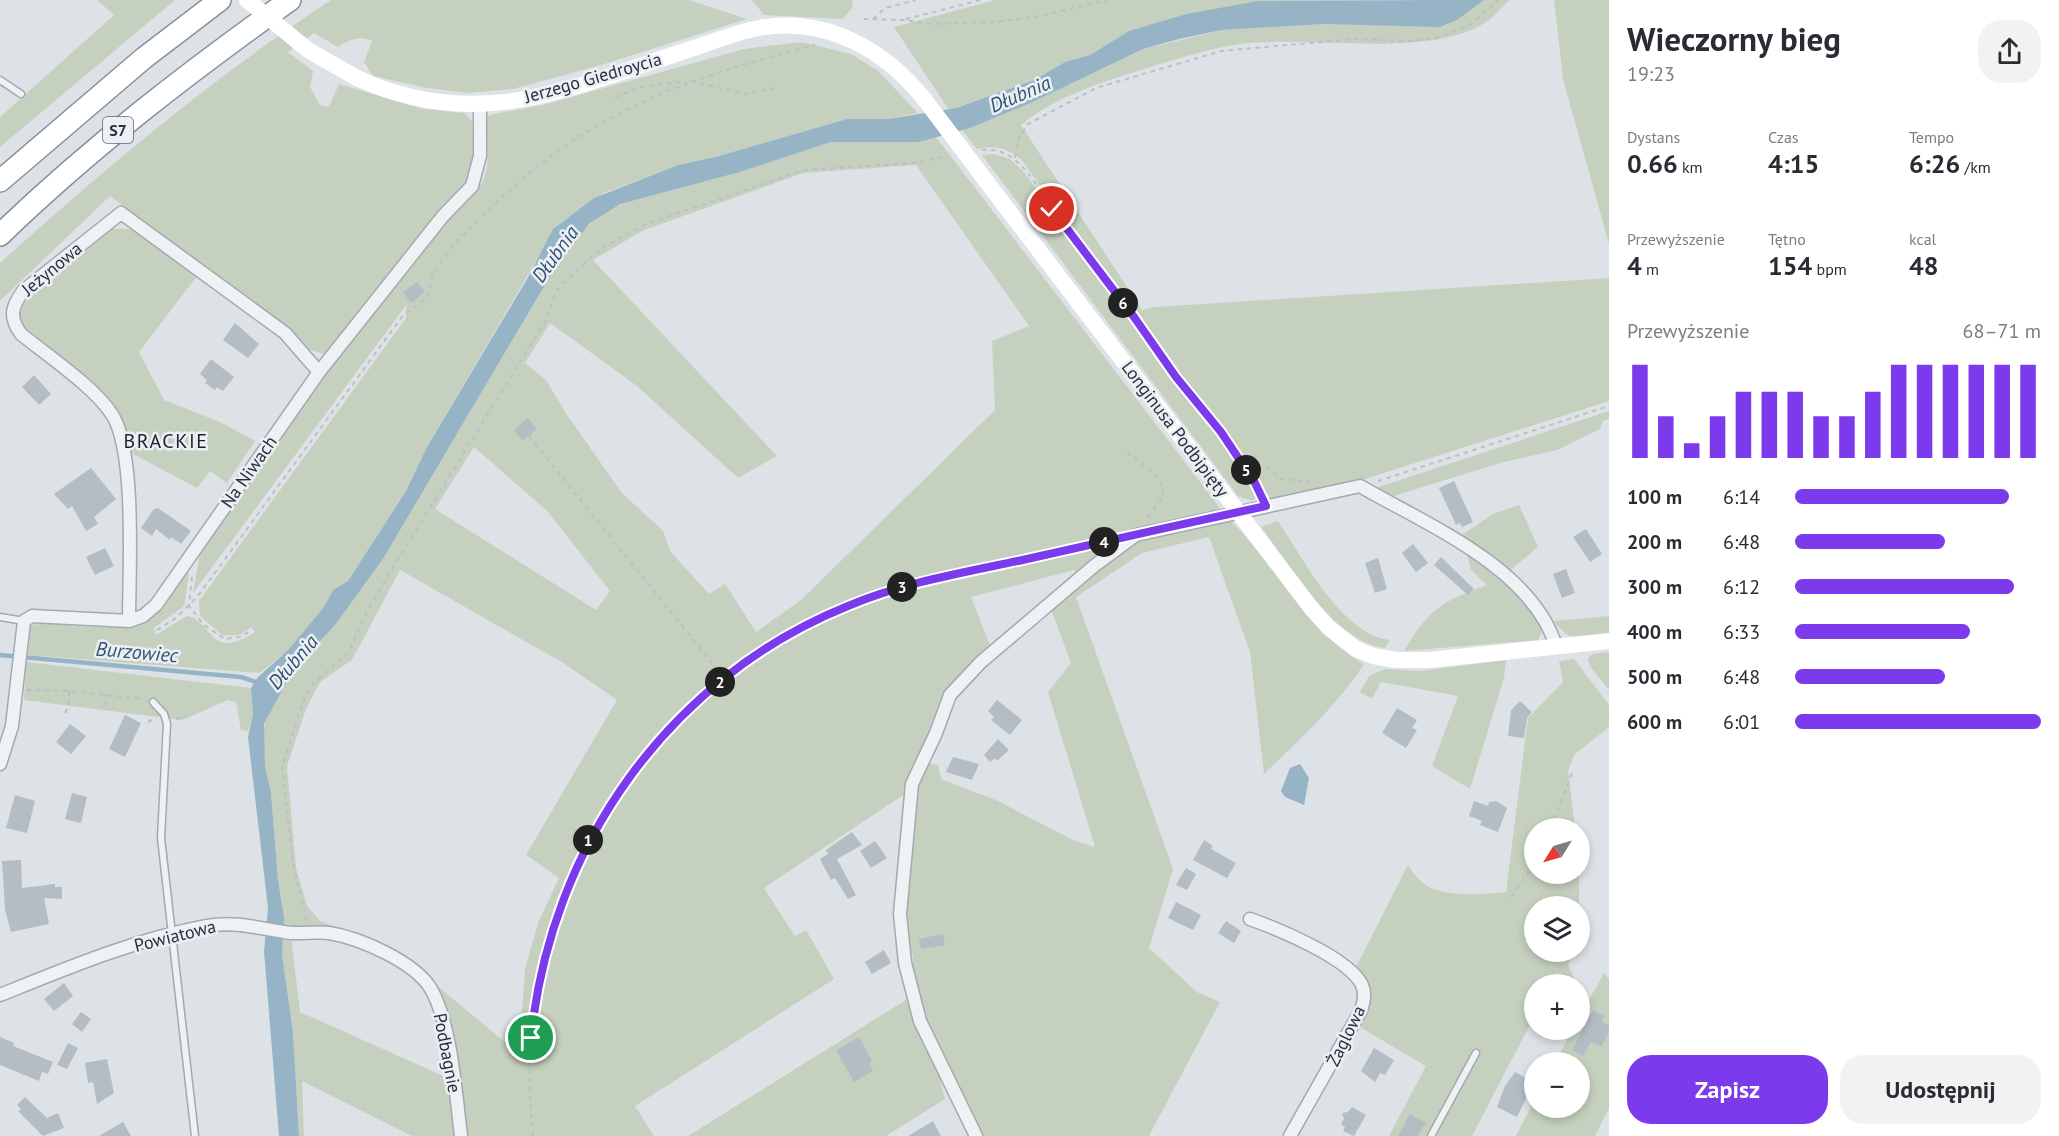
<!DOCTYPE html>
<html lang="pl">
<head>
<meta charset="utf-8">
<style>
	body { margin:0; font-family:"PT Sans",sans-serif; background:#f2f2f3; color:#2b2b33; height:100vh; display:flex; flex-direction:column; font-size:22px; white-space:nowrap }
	* { box-sizing:border-box; margin:0 }
	p { font-size:20px; color:#7c7c81 }
	.icon { flex:none; width:33px; height:33px; fill:none; stroke:currentColor; stroke-width:2; stroke-linecap:round; stroke-linejoin:round }
	.map { position:relative; flex:1; overflow:hidden }
	.side { display:flex; flex-direction:column; background:#fff; width:450px }
	.side>* { flex:none }
	.needle { width:39px; rotate:233deg }
	.controls { position:absolute; left:1524px; top:818px; display:grid; gap:12px }
	.controls a { display:grid; place-items:center; width:66px; height:66px; border-radius:50%; background:#fff; box-shadow:0 3px 9px #0003; font-size:30px }
	.pin { position:absolute; display:grid; place-items:center; width:51px; height:51px; color:#fff; margin:-26px; border:3px solid #fff; border-radius:50%; box-shadow:0 2px 6px #0007 }
	.km { position:absolute; width:30px; height:30px; margin:-15px; border-radius:50%; background:#222; color:#fff; font-size:16px; line-height:30px; text-align:center }
	.round { display:grid; place-items:center; flex:none; width:63px; height:63px; border-radius:24px; background:#f2f2f3 }
	.head { display:flex; align-items:center; justify-content:space-between; height:102px; padding:0 18px }
	h1 { font-size:33px; font-weight:600; line-height:45px }
	.stats { display:grid; grid-template-columns:repeat(3,1fr); gap:9px; height:102px; padding:6px 18px }
	.stats div { display:grid; align-content:center }
	.stats b { font-size:26px; font-weight:600 }
	.stats small { font-size:16px; font-weight:400 }
	.stats p { font-size:16px }
	.chart { height:168px; padding:12px 18px }
	.chart p { display:flex; justify-content:space-between }
	.chart svg { width:100%; height:108px; margin-top:6px; stroke:#7c3aed; stroke-width:6 }
	.button { display:flex; gap:12px; margin-top:auto; padding:12px 18px }
	.button a { flex:1; height:69px; border-radius:24px; background:#7c3aed; color:#fff; font-size:24px; font-weight:600; line-height:69px; text-align:center }
	.button a+a { background:#f2f2f3; color:#2b2b33 }
	ul { padding:0 18px; list-style:none; font-size:20px }
	li { display:grid; grid-template-columns:96px 72px 1fr; align-items:center; height:45px }
	li i { height:15px; border-radius:8px; background:#7c3aed }
	main { display:flex; flex:1; min-height:0 }
	.map>svg:first-child { display:block }
</style>
</head>
<body>
<main>
<div class="map">
<svg width="1609" height="1136" viewBox="0 0 1609 1136">
	<rect width="100%" height="100%" fill="#dde2e7"/>
	<path fill="#c5d1be" fill-rule="evenodd" d="M97,0H175L0,147V117L114,15Z
		M331,0H689L747,19L601,65L513,89L468,93L427,88L373,76L364,62L372,41C359,35 350,40 338,47L314,33L288,52L313,71L310,87L320,105L329,107L339,84L423,109L465,113L472,121L473,168L465,183L324,354L308,349L269,314L110,196L0,301V263C105,168 211,79 331,0Z
		M752,0H852L853,7L843,19L764,15Z
		M995,0H1434L1257,1L1186,14L1129,31L1090,55L1065,62L1034,80L949,110L894,27Z
		M1484,0H1509C1502,7 1494,17 1486,22C1433,58 1316,37 1249,43C1218,46 1187,56 1157,65C1110,80 1060,93 1021,125L1142,310L1155,307L1609,278V401L1362,480L1281,499L1270,498L1226,433L1179,376L1021,159C1005,148 996,145 977,149L962,130L1035,101L1143,49L1222,30L1324,24L1446,25Z
		M1554,0H1609V244L1563,79Z
		M801,42L851,54L877,70L918,113L888,119H847L715,157L678,165L604,193L557,225L427,447L406,491L348,581L333,590L324,607L288,650L260,673L28,655L30,626C45,621 61,625 77,626C146,631 148,624 187,570L189,574L184,606L154,628L156,635L187,616C213,620 208,663 255,632L251,627L240,635H222L200,616L199,601L406,318L407,304L193,593L200,553L328,370L457,210C489,185 489,172 487,133C486,126 485,121 489,115L543,105L744,49Z
		M936,137L1220,508L1200,517L1132,530L1078,574L1074,570L971,597L991,648L940,700L906,793L764,888L795,936L806,930L834,979L635,1106L654,1136H464L428,978L519,1054L525,969L538,923L559,878L526,855L617,700L565,664L400,570L352,660L320,682L306,709L287,766L296,868L307,906L320,921L364,938L283,928L284,917L278,880L271,792L265,766L263,733L266,720L295,666L335,625L383,559L552,273L586,227L614,207L626,202L740,172L831,142H919ZM916,165L1029,326L992,341L995,410L801,600L756,632L725,584L709,594L670,551L663,531L622,493L567,415L546,380L525,363L550,323L637,386L738,478L777,456L593,260L642,231L803,173ZM474,447L548,512L610,591L596,610L435,509Z
		M995,154L1010,159L1024,172L1170,373L1207,419L1255,489V499L1252,501L1238,496L982,155Z
		M112,229H130L197,276L139,352L164,400L220,422L255,441L227,483L210,471L197,488L133,454L125,429L25,333L17,309Z
		M1609,411V419L1603,421L1600,429L1557,450L1504,462L1387,498L1373,489Z
		M1519,505L1538,547L1501,578L1515,589L1544,628L1538,640L1404,651C1428,610 1442,601 1487,585L1471,570L1462,535L1493,514Z
		M1230,520C1277,566 1305,631 1364,664C1337,706 1300,739 1264,774L1250,652L1209,537L1142,553L1076,597L1173,869L1149,948L1197,992L1220,1002L1149,1136H980L973,1114L933,1037L920,1004L912,969L913,956L908,948L907,903L917,784L926,763L938,765L941,779L996,800L1073,840L1095,847L1048,692L1071,663L1052,612L1058,602L1139,538Z
		M1278,521C1303,558 1342,635 1390,640L1385,648C1333,641 1291,566 1261,527Z
		M1609,616V634C1584,636 1570,645 1554,621Z
		M1609,652V690L1590,666L1588,659L1592,654Z
		M1574,659L1609,705V727L1575,754L1568,770L1575,828H1534V873H1579V906H1534V951H1573L1568,965L1577,984L1558,974L1552,984H1534V1017L1472,1136H1436L1477,1054L1429,1136H1389L1426,1066L1358,1026L1369,998L1355,969L1408,865C1414,874 1421,884 1431,888C1454,897 1483,894 1506,892L1528,718L1563,682L1559,661Z
		M1506,660L1504,678L1470,789L1432,766L1458,696L1381,682L1372,699L1360,692L1369,676L1385,669L1420,671Z
		M26,662L251,688L253,713L248,731L241,730L236,702L228,700L182,720L24,700Z
		M282,936H291L300,1012L450,1079L456,1136H412L302,1081L304,1136H299L293,1032L282,955Z
		M1604,973L1609,979V1108L1595,1136H1516L1534,1101V1107H1580V1062H1555L1573,1029H1580V1016Z
		M909,998L938,1072L945,1099L886,1136H688Z"/>
	<path fill="#97b4c7" d="M1434,0H1484L1457,20L1440,27L1324,24L1222,30L1179,39L1143,49L1035,101L970,128L919,142H831L740,172L620,204L589,224L552,273L383,559L335,625L293,670L264,724L265,766L271,792L278,880L284,917L282,954L293,1032L299,1136H279L264,951L268,908L248,737L253,713L251,688L257,678L288,650L324,607L333,590L348,581L406,491L427,447L527,279L553,229L594,198L678,165L715,157L847,119H888L956,108L1034,80L1065,62L1090,55L1129,31L1186,14L1257,1Z
		M1300,764L1309,778L1304,805L1285,797L1281,791L1290,768Z"/>
	<g fill="none" stroke-linecap="round" stroke-linejoin="round">
		<path stroke="#97b4c7" stroke-width="4.5" d="M0,655L241,677L259,683"/>
	</g>
	<path fill="#b4bcc4" d="M417,282L425,292L411,303L403,292Z
		M235,323L259,344L248,358L223,340Z
		M211,359L234,377L223,391L217,387L215,390L205,383L207,380L200,374Z
		M34,375L51,394L39,405L22,387Z
		M528,418L537,429L523,441L514,430Z
		M91,468L116,499L94,517L98,524L86,531L72,506L68,509L54,494Z
		M1454,481L1473,522L1462,527L1460,523L1456,525L1439,488Z
		M158,508L191,531L181,544L171,537L170,540L156,529L152,536L141,528L154,509Z
		M1586,529L1602,554L1590,562L1573,537Z
		M1413,544L1428,563L1416,572L1402,553Z
		M105,548L114,566L95,575L86,557Z
		M1441,557L1474,589L1468,595L1434,565Z
		M1378,558L1387,589L1375,593L1365,563Z
		M1566,569L1575,593L1562,598L1553,574Z
		M997,700L1022,720L1010,735L991,720L994,717L988,711Z
		M1520,701L1532,712L1527,718L1524,738L1508,736L1511,710Z
		M1397,708L1417,720L1412,728L1417,730L1406,748L1382,733Z
		M125,715L141,723L125,757L109,749Z
		M70,724L86,736L71,754L56,742Z
		M998,739L1009,750L997,761L995,758L990,762L984,755Z
		M953,757L979,764L972,780L946,772Z
		M72,793L87,797L81,823L65,819Z
		M15,795L35,801L27,833L6,828Z
		M1474,801L1488,806L1489,802L1496,801L1507,808L1498,832L1480,825L1482,821L1469,816Z
		M852,832L862,845L837,859L856,895L848,899L835,878L831,880L820,859L828,854L826,850Z
		M1204,840L1213,846L1211,849L1236,863L1227,878L1193,860Z
		M875,841L887,858L871,868L860,851Z
		M21,860L22,888L55,884V887H62V899L44,898L49,924L11,932L5,910L2,861Z
		M1186,868L1196,874L1187,890L1176,885Z
		M1176,902L1201,915L1193,930L1168,918Z
		M1226,921L1241,931L1234,943L1218,933Z
		M943,934L945,945L921,949L919,939Z
		M884,950L891,963L872,974L865,962Z
		M64,983L73,996L54,1011L44,999Z
		M1593,1010L1604,1016L1602,1022L1609,1026V1032L1601,1047L1591,1042L1583,1056L1572,1050Z
		M81,1012L91,1019L82,1032L72,1024Z
		M0,1037L14,1043L13,1046L53,1062L48,1074L42,1072L39,1081L0,1065Z
		M859,1037L872,1061L869,1063L873,1071L854,1082L836,1050Z
		M68,1043L78,1048L67,1069L57,1065Z
		M1374,1048L1394,1060L1385,1075L1380,1073L1375,1082L1361,1071Z
		M107,1059L114,1093L97,1104L93,1082L88,1083L85,1063Z
		M1515,1072L1534,1082L1517,1117L1497,1107L1505,1086Z
		M25,1097L47,1118L58,1113L64,1128L43,1136L18,1111L21,1109L17,1105Z
		M1352,1107L1366,1115L1354,1136L1343,1131L1345,1127L1341,1124L1344,1119L1342,1113L1348,1112Z
		M1410,1114L1426,1123L1418,1136H1398Z
		M933,1121L941,1136H908Z
		M123,1122L131,1136H99Z"/>
	<g fill="none" stroke-linecap="round" stroke-linejoin="round">
		<defs>
			<path id="lane" d="M0,80L21,94
				M0,617L24,621
				M153,702L164,714L167,724L161,838L195,1136
				M1431,1136L1476,1053"/>
			<path id="street" d="M129,621C129,572 136,455 113,416C96,388 48,356 21,334C9,317 11,308 23,291L121,213L285,333L319,372
				M0,764L12,726L24,621L32,616L129,621L143,616L156,605L319,372L443,216L472,186L480,156V104
				M1250,919C1278,929 1349,958 1362,985C1366,994 1364,1003 1360,1012L1290,1136
				M0,995C67,968 136,939 207,926C234,921 258,928 284,932C299,935 314,931 329,933C360,938 415,962 431,989C451,1024 456,1095 461,1136
				M976,1136L920,1021L905,963L900,914L912,784L936,733L950,695L981,662L1094,566L1136,535L1360,486C1427,525 1531,567 1556,646"/>
			<path id="highway" d="M0,181L144,58L220,0
				M0,235C90,148 189,72 290,0"/>
		</defs>
		<use href="#lane" stroke="#a2a9b1" stroke-width="9"/>
		<use href="#street" stroke="#a2a9b1" stroke-width="15"/>
		<use href="#highway" stroke="#84919d" stroke-width="24"/>
		<path stroke="#bbc0c5" stroke-width="2" stroke-dasharray="4.5 4.5" stroke-linecap="butt" d="M864,19L904,20L932,24L995,22L1040,16L1108,0
			M873,19L885,8L916,0
			M906,19L981,0
			M691,81L745,94L779,87
			M615,97L642,87L686,81
			M982,150C1003,148 1015,158 1028,173L1176,377L1221,432L1262,495
			M1015,158L1018,140L1028,124L1096,88L1221,51L1355,39L1410,41L1437,38L1471,24L1499,0
			M529,436L724,678
			M1127,452C1141,464 1165,476 1163,498L1146,519
			M1267,466L1280,479L1316,482
			M1378,481L1609,406
			M192,577L189,606L204,625L225,639L240,637L252,630
			M157,630L176,618L198,596L404,314L427,298C431,290 430,280 434,273C447,248 471,227 491,208C588,112 686,78 815,45
			M27,690L69,691L144,699
			M106,706V694
			M65,713L69,705V691
			M176,719L187,716
			M148,722L156,718
			M1551,828L1572,773
			M1511,897L1534,865
			M307,921L293,863L282,767L303,702L311,686L349,652L365,615L395,564L545,322L557,290L590,258L607,245L646,224L804,170L915,163L947,156
			M533,1136C509,919 630,703 830,613C916,575 1013,562 1105,542"/>
		<use href="#lane" stroke="#eff2f5" stroke-width="6"/>
		<use href="#street" stroke="#eff2f5" stroke-width="12"/>
		<path stroke="#fff" stroke-width="16" d="M357,78C411,103 470,110 529,98C585,87 640,65 694,48C715,41 737,32 759,28C826,16 884,49 925,100
			M986,181L1312,609L1329,628L1356,649L1373,656L1396,660H1430L1609,641"/>
		<use href="#highway" stroke="#fff" stroke-width="21"/>
		<path stroke="#fff" stroke-width="16" d="M247,0L308,50L357,78
			M925,100L986,181"/>
	</g>
	<g fill="none" stroke-linecap="round" stroke-linejoin="round">
		<defs>
			<path id="route" d="M531,1038C550,847 669,678 848,606C905,582 967,572 1027,559C1107,541 1186,523 1266,506L1255,483L1221,432L1176,377L1134,317L1052,209"/>
		</defs>
		<use href="#route" stroke="#fff" stroke-width="12"/>
		<use href="#route" stroke="#7c3aed" stroke-width="8"/>
	</g>
	<g text-anchor="middle" stroke-width="5" stroke-linejoin="round" paint-order="stroke">
		<rect fill="#ecf0f5" stroke="#616a74" stroke-width="1.5" x="103" y="117" width="30" height="26" rx="4.5"/>
		<g font-size="16" font-weight="bold" fill="#26313d">
			<text x="118" y="136">S7</text>
		</g>
		<g font-size="18" fill="#26313d" stroke="#ecf0f5">
			<text transform="translate(593 78) rotate(-16)" y="6">Jerzego Giedroycia</text>
			<text transform="translate(52 269) rotate(-40)" y="6">Jeżynowa</text>
			<text transform="translate(1175 429) rotate(53)" y="6">Longinusa Podbipięty</text>
			<text transform="translate(249 472) rotate(-55)" y="6">Na Niwach</text>
			<text transform="translate(175 936) rotate(-14)" y="6">Powiatowa</text>
			<text transform="translate(1346 1036) rotate(-64)" y="6">Żaglowa</text>
			<text transform="translate(447 1053) rotate(79)" y="6">Podbagnie</text>
		</g>
		<g font-size="20" font-style="italic" fill="#315471" stroke="#ecf0f5">
			<text transform="translate(1020 94) rotate(-23)" y="7">Dłubnia</text>
			<text transform="translate(555 254) rotate(-54)" y="7">Dłubnia</text>
			<text transform="translate(137 652) rotate(5)" y="7">Burzowiec</text>
			<text transform="translate(293 662) rotate(-49)" y="7">Dłubnia</text>
		</g>
		<g font-size="20" letter-spacing="1.5" fill="#19222e" stroke="#ecf0f5">
			<text x="166" y="448">BRACKIE</text>
		</g>
	</g>
</svg>
<div class="controls">
<a><svg class="needle" viewBox="-14 -14 28 28"><path d="M0-13l5 13h-10z" fill="#e53935"/><path d="M0 13l5-13h-10z" fill="#7c7c81"/></svg></a>
<a><svg class="icon" aria-label="layers" viewBox="0 0 24 24"><path d="M12 4l9 5-9 5-9-5zM3 14l9 5 9-5"/></svg></a>
<a>+</a>
<a>−</a>
</div>
<div class="pin" style="left:531px;top:1038px;background:#1e9e55"><svg class="icon" aria-label="arrive" viewBox="0 0 24 24"><path d="M6 21V4h12l-3 4 3 4H6"/></svg></div>
<div class="pin" style="left:1052px;top:209px;background:#d93025"><svg class="icon" aria-label="check" viewBox="0 0 24 24"><path d="M5 12l5 5 9-10"/></svg></div>
<b class="km" style="left:588px;top:840px">1</b>
<b class="km" style="left:720px;top:682px">2</b>
<b class="km" style="left:902px;top:587px">3</b>
<b class="km" style="left:1104px;top:542px">4</b>
<b class="km" style="left:1246px;top:470px">5</b>
<b class="km" style="left:1123px;top:303px">6</b>
</div>
<section class="side">
<div class="head"><div><h1>Wieczorny bieg</h1><p>19:23</p></div><a class="round"><svg class="icon" aria-label="share" viewBox="0 0 24 24"><path d="M12 15V3M7 8l5-5 5 5M5 13v7h14v-7"/></svg></a></div>
<div class="stats">
<div><p>Dystans</p><b>0.66<small> km</small></b></div>
<div><p>Czas</p><b>4:15</b></div>
<div><p>Tempo</p><b>6:26<small> /km</small></b></div>
</div>
<div class="stats">
<div><p>Przewyższenie</p><b>4<small> m</small></b></div>
<div><p>Tętno</p><b>154<small> bpm</small></b></div>
<div><p>kcal</p><b>48</b></div>
</div>
<div class="chart"><p><span>Przewyższenie</span>68–71 m</p>
<svg viewBox="0 0 160 44" preserveAspectRatio="none"><path d="M5 44V6M15 44V27M25 44V38M35 44V27M45 44V17M55 44V17M65 44V17M75 44V27M85 44V27M95 44V17M105 44V6M115 44V6M125 44V6M135 44V6M145 44V6M155 44V6"/></svg>
</div>
<ul>
<li><b>100 m</b>6:14<i style="width:87%"></i></li>
<li><b>200 m</b>6:48<i style="width:61%"></i></li>
<li><b>300 m</b>6:12<i style="width:89%"></i></li>
<li><b>400 m</b>6:33<i style="width:71%"></i></li>
<li><b>500 m</b>6:48<i style="width:61%"></i></li>
<li><b>600 m</b>6:01<i style="width:100%"></i></li>
</ul>
<div class="button"><a>Zapisz</a><a>Udostępnij</a></div>
</section>
</main>
</body>
</html>
